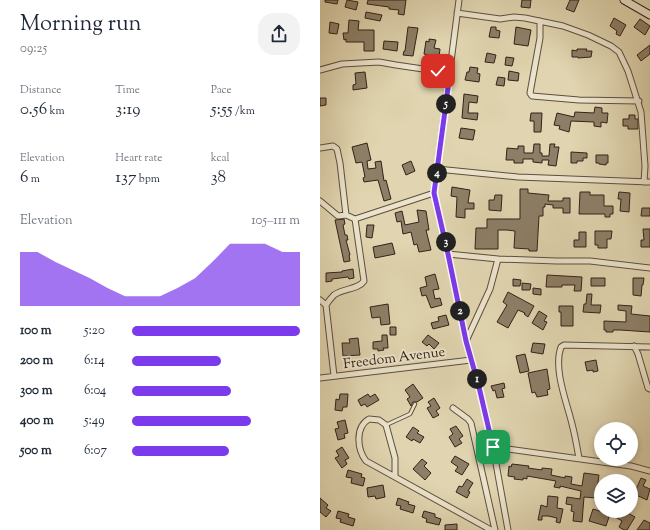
<!DOCTYPE html>
<html lang="en">
<head>
<meta charset="utf-8">
<style>
	body { margin:0; font-family:"Sorts Mill Goudy",serif; background:#f2f2f3; color:#1f2937; height:100vh; display:flex; flex-direction:column; font-size:15px; white-space:nowrap }
	* { box-sizing:border-box; margin:0 }
	p { font-size:13px; color:#747a83 }
	.icon { flex:none; width:22px; height:22px; fill:none; stroke:currentColor; stroke-width:2; stroke-linecap:round; stroke-linejoin:round }
	.map { position:relative; flex:1; overflow:hidden }
	.panel { display:flex; flex-direction:column; background:#fff; width:320px }
	.panel>* { flex:none }
	.buttons { position:absolute; left:274px; top:422px; display:grid; gap:8px }
	.buttons a { display:grid; place-items:center; width:44px; height:44px; border-radius:50%; background:#fff; box-shadow:0 2px 6px #0003; font-size:20px }
	.pin { position:absolute; display:grid; place-items:center; width:34px; height:34px; color:#fff; margin:-17px; border-radius:8px; box-shadow:0 2px 6px #0006 }
	.km { position:absolute; width:20px; height:20px; margin:-10px; border-radius:50%; background:#222; color:#fff; font-size:11px; line-height:20px; text-align:center }
	.round { display:grid; place-items:center; flex:none; width:42px; height:42px; border-radius:16px; background:#f2f2f3 }
	.overview { display:flex; align-items:center; justify-content:space-between; height:68px; padding:0 20px }
	h1 { font-size:22px; font-weight:600; line-height:30px }
	.metrics { display:grid; grid-template-columns:repeat(3,1fr); gap:6px; height:68px; padding:4px 20px }
	.metrics div { display:grid; align-content:center }
	.metrics b { font-size:17px; font-weight:600 }
	.metrics small { font-size:11px; font-weight:400 }
	.metrics p { font-size:11px }
	.chart { height:112px; padding:8px 20px }
	.chart p { display:flex; justify-content:space-between }
	.chart svg { width:100%; height:72px; margin-top:4px; fill:#7c3aed; opacity:.7 }
	ul { padding:0 20px; list-style:none; font-size:13px }
	li { display:grid; grid-template-columns:64px 48px 1fr; align-items:center; height:30px }
	li i { height:10px; border-radius:5px; background:#7c3aed }
	main { display:flex; flex:1; min-height:0 }
	.map>svg:first-child { display:block }
</style>
</head>
<body>
<main>
<section class="panel">
<div class="overview"><div><h1>Morning run</h1><p>09:25</p></div><a class="round"><svg class="icon" aria-label="share" viewBox="0 0 24 24"><path d="M12 15V3M7 8l5-5 5 5M5 13v7h14v-7"/></svg></a></div>
<div class="metrics">
<div><p>Distance</p><b>0.56<small> km</small></b></div>
<div><p>Time</p><b>3:19</b></div>
<div><p>Pace</p><b>5:55<small> /km</small></b></div>
</div>
<div class="metrics">
<div><p>Elevation</p><b>6<small> m</small></b></div>
<div><p>Heart rate</p><b>137<small> bpm</small></b></div>
<div><p>kcal</p><b>38</b></div>
</div>
<div class="chart"><p><span>Elevation</span>105–111 m</p>
<svg viewBox="0 0 160 44" preserveAspectRatio="none"><path d="M0 44V11L10 11L20 17L30 22L40 27L50 33L60 38L70 38L80 38L90 33L100 27L110 17L120 6L130 6L140 6L150 11L160 11V44z"/></svg>
</div>
<ul>
<li><b>100 m</b>5:20<i style="width:100%"></i></li>
<li><b>200 m</b>6:14<i style="width:53%"></i></li>
<li><b>300 m</b>6:04<i style="width:59%"></i></li>
<li><b>400 m</b>5:49<i style="width:71%"></i></li>
<li><b>500 m</b>6:07<i style="width:58%"></i></li>
</ul>
</section>
<div class="map">
<svg width="330" height="530" viewBox="0 0 330 530">
	<rect width="100%" height="100%" fill="#e0d5b0"/>
	<filter id="stains"><feTurbulence type="fractalNoise" baseFrequency=".005" numOctaves="4"/><feColorMatrix values="0 0 0 0 .2 0 0 0 0 .09 0 0 0 0 .02 0 0 0 .5 -.17"/></filter>
	<radialGradient id="worn" r=".72"><stop offset=".6" stop-color="#630" stop-opacity="0"/><stop offset="1" stop-color="#630" stop-opacity=".3"/></radialGradient>
	<path fill="#8d7f67" stroke="#342118" d="M5,0H18L17,4L5,2Z
		M27,0L38,2L36,10L25,7Z
		M48,0H86L84,15L78,14L79,10L69,9V7L47,4Z
		M202,0H211L210,8L201,7Z
		M250,0H259L254,12L246,9Z
		M46,12L62,15L60,21L45,18Z
		M294,18L306,25L300,36L296,34L297,31L290,26Z
		M320,19L330,26L325,35L314,27Z
		M29,20L39,21L38,30H54V51H44V42H26V39L24,40L23,33H28Z
		M10,22L19,24L17,34L9,33Z
		M88,27L98,28L93,56L83,55L84,51H85Z
		M171,27H176V30L180,31L179,38L169,37Z
		M196,27L211,30L208,46L194,44Z
		M109,39L116,40L114,48L120,49L119,57L104,54L106,41L109,42Z
		M64,41L78,42L77,51L63,49Z
		M330,45V54L321,61L317,55Z
		M257,49H267L266,51H272L271,57L258,58V57H252V50L257,51Z
		M167,53L176,55L174,63L165,62Z
		M186,57L194,58L192,66L185,65Z
		M150,67L158,68L157,73L160,74L159,82L145,80L147,72H149Z
		M189,71L199,73L198,81L188,80Z
		M45,72L47,88L33,90V85L36,84L35,73Z
		M178,77L185,78L184,86L176,85Z
		M144,94L158,96L157,103L149,102L148,113H158L157,120L142,118Z
		M0,98H6V105L0,106Z
		M275,107L282,108V113H288L287,123L281,122V127L274,126V122L251,121L249,132L239,129L240,126L234,125L237,113L254,117L255,112L274,113Z
		M211,113H222L221,132H214V121H210Z
		M309,115H315V119H318V129H308V126H303V119H309Z
		M141,128L155,130L153,140L139,138Z
		M47,143L51,160L47,161L48,169L56,168L55,162L61,161L64,181L66,180L71,199L64,201L58,180L44,182L43,178L45,177L42,162L36,163L32,147Z
		M214,144H220V153H222V156H229L230,144H235L234,147H239L236,166L228,165L229,160H222V163L213,162V159H203V163H194V160H186L187,148L198,149V146H204V153H213Z
		M251,152L267,153V158H263V161H257V163H251Z
		M276,155H288V163H286V165L279,164V163H276Z
		M91,161L95,171L86,175L82,165Z
		M132,187L150,190L148,203H154V209H145V218L136,217L137,197L131,196Z
		M200,189H208V193L229,195L228,201H243V198H250V213H243V208H233V205L225,204V207H223V216H219L217,251H209V249L194,248L195,231L187,230H178V249H155L156,228H167V219H200Z
		M260,192H270V195H284V206H293V214H290V217H285V214H259Z
		M299,192L310,193L309,212L300,211L301,199H298Z
		M175,195H182L181,211L169,210V200H174Z
		M322,208H330V216H321Z
		M97,210L106,211L109,230H106L111,250L99,252L97,244L94,245L91,232L83,234L81,221L77,222L75,213L82,211L85,225L99,222Z
		M24,219L25,224L23,225L25,235H27L28,240H26L30,255H29L30,261L24,262L15,220Z
		M47,225H54L52,238L46,237Z
		M323,229H330V247H321V240H324Z
		M275,231H292L291,239H287V248H278V245H275Z
		M259,232H266V247H254V240H259Z
		M72,243L75,254L55,258L53,247Z
		M33,269L34,278L29,279L28,277L12,279V281L6,282V273L22,272V271Z
		M115,274L119,289L113,290L115,299L120,298L122,305L111,308L106,295L102,296L100,288L107,286L105,277Z
		M227,275L262,277L261,291H254L255,285H242V287H226Z
		M271,278H285V286H271Z
		M313,278H324L323,285H322L321,296L313,295Z
		M193,279L201,280L200,286H193Z
		M202,283L211,284L210,290H202Z
		M213,288L221,289V295L213,294Z
		M188,292L214,306L208,317L204,314L205,313L198,310L188,328L177,322L187,305L183,302Z
		M267,294H272L271,305H281L280,313L263,312L264,304H266Z
		M68,304L70,324L61,325L60,317L52,318L50,307Z
		M298,305L312,306L311,314L330,316V332L300,330H293V332H286V330H284V321L306,322V311L298,310Z
		M239,306H253V326H241V312H239Z
		M219,311L227,316L224,321L227,322L223,330L212,323Z
		M126,315L129,325L113,329L111,323L119,321L118,317Z
		M70,327H76V335H70Z
		M62,335H67L68,348H63L64,350L58,351V349H53V342L62,341Z
		M108,335L119,343L114,349L109,344L107,346L102,342Z
		M38,338L40,355L23,356L22,343H30L29,339Z
		M213,343L225,344L223,354L211,352Z
		M205,354L209,371L200,373L196,356Z
		M276,360L278,371L273,372V370L267,371L265,362Z
		M227,369L230,389L227,390L228,395L217,397L215,392L212,393L208,373Z
		M184,383L185,388L182,389L184,397L177,398L175,390L173,391L171,386Z
		M93,384L103,398L97,402H93L91,406L87,399L90,397L85,390Z
		M20,394H28L27,407H23L22,411L15,410L16,399L19,400Z
		M48,394L50,397L55,394L59,400L47,407L45,404L41,406L38,400Z
		M114,398L120,408L116,411L119,415L113,418L107,408L111,406L108,402Z
		M25,420L28,433L24,434L25,438L18,440L15,429L19,428L17,422Z
		M136,426L143,436L139,439L142,443L135,447L129,437L133,434L130,429Z
		M93,427L99,431L97,433L104,437L100,443L93,439L92,441L86,437Z
		M22,447L29,458L25,460L27,464L22,468L15,458L19,456L16,451Z
		M135,456L149,464L142,475L135,471L138,467L131,462Z
		M102,459L107,463L104,466L111,473L105,480L93,469Z
		M192,464L209,466L208,468L222,470V468L232,469L231,475L245,478V476L252,477L251,484L262,486L264,473L279,475L277,489H278V493H276V498L264,497L262,522L253,521L254,512L251,511L252,505L246,504L247,497L260,499L261,491L240,486V488L234,487L236,481L207,476V479L203,478V480L194,479L195,477L188,476L189,466L191,467Z
		M28,470L42,474L41,477L45,478L43,486L31,483L32,478L26,477Z
		M286,477L305,478V481H285Z
		M321,478L326,480L323,486L330,489L327,500L314,494Z
		M147,479L153,483L148,491L150,492L147,498L136,492L139,486L142,487Z
		M63,485L65,497L56,499L55,496L48,497L47,488Z
		M228,496L238,497L237,508L243,509L240,523L236,522L237,518L228,516H222V520H218L221,505L227,507Z
		M0,498L8,505L6,508L11,511L6,517L0,512Z
		M78,498L89,502L88,504L95,506L93,513L80,509L81,506L76,505Z
		M273,509L283,512L304,511L315,517L307,530H304L299,527L302,521L290,514L286,526L269,521Z
		M18,511L29,514L28,517L35,519L33,526L20,522L21,519L16,518Z
		M104,511L115,514V517L121,519L119,525L106,522L107,519L102,517Z
		M324,520L330,523V530H317Z
		M137,524V530H125V525Z"/>
	<g fill="none" stroke-linecap="round" stroke-linejoin="round">
		<defs>
			<path id="lane" d="M66,425L90,414L95,404"/>
			<path id="street" d="M139,0L114,193L128,254L146,341L159,387L173,447L188,530
				M137,13L180,19L194,17L205,18L243,26L268,35L291,46L299,52L308,71L321,112L325,166L324,182
				M220,21V38L210,93L212,96L259,100L319,101
				M0,70L22,64L59,62L76,65L130,73
				M0,148L13,146L17,149L20,163L26,215
				M117,169L198,177L330,182
				M0,201L18,216L26,215L35,219L114,193
				M128,254L178,259L237,261H270L330,268
				M0,300L6,305
				M146,341L170,289L178,259
				M314,346L318,354L328,388L330,389
				M14,376L6,305C8,302 11,298 14,295C23,288 38,290 44,281L35,219
				M0,378L151,360
				M133,408L148,419L151,423L175,530
				M173,447L311,466L330,471
				M259,458C257,447 255,435 252,424C247,403 233,369 241,347L244,345L330,347
				M75,476V458L66,425L59,420L49,419C35,427 37,449 46,461L171,530"/>
			<path id="secondary" d="M304,0L330,15"/>
		</defs>
		<use href="#lane" stroke="#5f4e3e" stroke-width="4.5"/>
		<use href="#street" stroke="#5f4e3e" stroke-width="7"/>
		<use href="#secondary" stroke="#342118" stroke-width="9"/>
		<use href="#lane" stroke="#ebe4cc" stroke-width="2.5"/>
		<use href="#street" stroke="#ebe4cc" stroke-width="5"/>
		<use href="#secondary" stroke="#ebe4cc" stroke-width="7"/>
	</g>
	<g fill="none" stroke-linecap="round" stroke-linejoin="round">
		<defs>
			<path id="route" d="M118,71L130,73L114,193L128,254L146,341L159,387L173,447"/>
		</defs>
		<use href="#route" stroke="#fff" stroke-width="8"/>
		<use href="#route" stroke="#7c3aed" stroke-width="5"/>
	</g>
	<g text-anchor="middle" stroke-width="4" stroke-linejoin="round" paint-order="stroke">
		<g font-size="14" fill="#342118" stroke="#ebe4cc">
			<text transform="translate(74 357) rotate(-7)" y="5">Freedom Avenue</text>
		</g>
	</g>
	<rect width="100%" height="100%" filter="url(#stains)"/>
	<rect width="100%" height="100%" fill="url(#worn)"/>
</svg>
<div class="buttons">
<a><svg class="icon" aria-label="locate" viewBox="0 0 24 24"><circle cx="12" cy="12" r="6"/><path d="M12 2v4M12 18v4M2 12h4M18 12h4"/></svg></a>
<a><svg class="icon" aria-label="layers" viewBox="0 0 24 24"><path d="M12 4l9 5-9 5-9-5zM3 14l9 5 9-5"/></svg></a>
</div>
<div class="pin" style="left:173px;top:447px;background:#1e9e55"><svg class="icon" aria-label="arrive" viewBox="0 0 24 24"><path d="M6 21V4h12l-3 4 3 4H6"/></svg></div>
<div class="pin" style="left:118px;top:71px;background:#d93025"><svg class="icon" aria-label="check" viewBox="0 0 24 24"><path d="M5 12l5 5 9-10"/></svg></div>
<b class="km" style="left:157px;top:379px">1</b>
<b class="km" style="left:140px;top:311px">2</b>
<b class="km" style="left:126px;top:242px">3</b>
<b class="km" style="left:117px;top:173px">4</b>
<b class="km" style="left:126px;top:104px">5</b>
</div>
</main>
</body>
</html>
